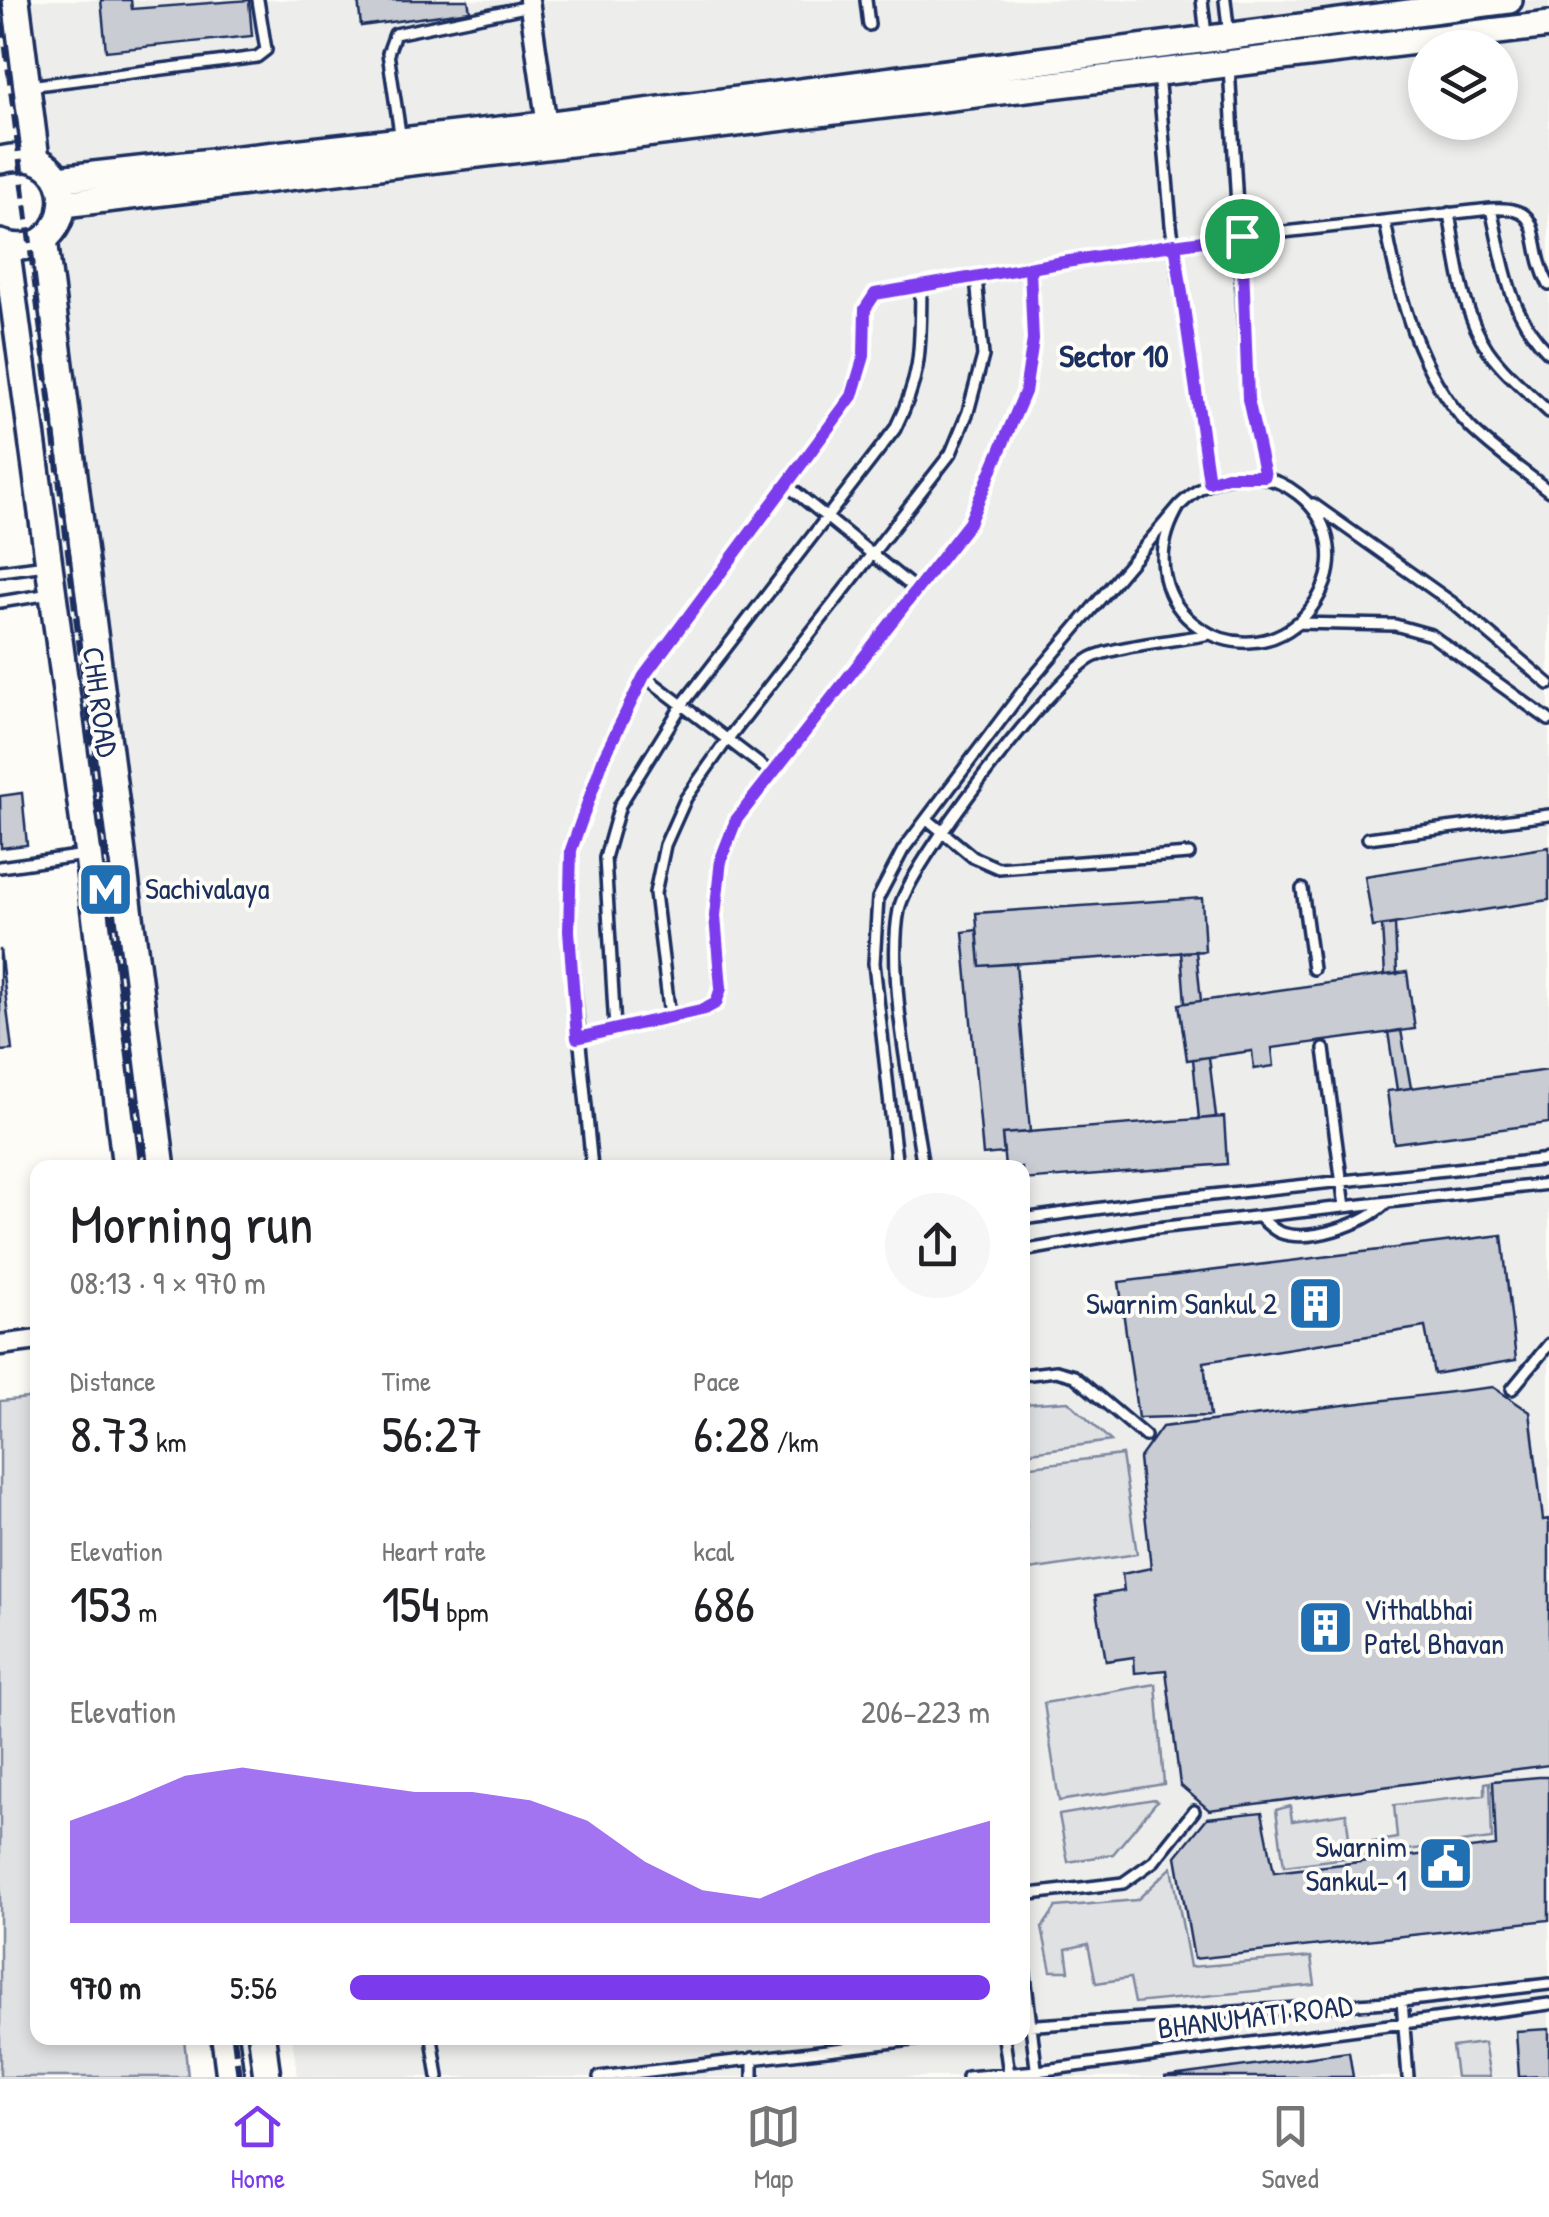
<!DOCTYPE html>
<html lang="en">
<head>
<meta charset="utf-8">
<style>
	body { margin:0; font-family:"Patrick Hand",sans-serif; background:#f6f6f6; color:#202124; height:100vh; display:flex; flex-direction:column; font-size:38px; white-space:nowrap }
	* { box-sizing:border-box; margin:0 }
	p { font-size:32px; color:#757577 }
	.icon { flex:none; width:55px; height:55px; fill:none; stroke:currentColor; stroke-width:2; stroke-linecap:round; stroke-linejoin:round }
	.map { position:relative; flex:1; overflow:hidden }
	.sheet { position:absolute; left:30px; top:1160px; width:1000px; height:885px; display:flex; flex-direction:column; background:#fff; border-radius:20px; box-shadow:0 5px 15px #0003 }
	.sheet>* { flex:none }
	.controls { position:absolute; left:1408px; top:30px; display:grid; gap:20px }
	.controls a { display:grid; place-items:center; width:110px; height:110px; border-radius:50%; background:#fff; box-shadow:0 5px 15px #0003; font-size:50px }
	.pin { position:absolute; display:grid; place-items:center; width:85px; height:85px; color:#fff; margin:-42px; border:5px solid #fff; border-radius:50%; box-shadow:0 2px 10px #0007 }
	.round { display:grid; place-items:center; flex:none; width:105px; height:105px; border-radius:52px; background:#f6f6f6 }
	.summary { display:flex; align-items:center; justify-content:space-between; height:170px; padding:0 40px }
	h1 { font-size:55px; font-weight:600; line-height:75px }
	.figures { display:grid; grid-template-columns:repeat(3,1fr); gap:15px; height:170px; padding:10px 40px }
	.figures div { display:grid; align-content:center }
	.figures b { font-size:50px; font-weight:600 }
	.figures small { font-size:28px; font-weight:400 }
	.figures p { font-size:28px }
	.chart { height:280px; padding:20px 40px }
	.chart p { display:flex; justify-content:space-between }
	.chart svg { width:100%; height:180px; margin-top:10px; fill:#7c3aed; opacity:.7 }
	ul { padding:0 40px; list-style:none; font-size:32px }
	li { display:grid; grid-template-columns:160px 120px 1fr; align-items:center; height:75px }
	li i { height:25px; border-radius:12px; background:#7c3aed }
	.dock { display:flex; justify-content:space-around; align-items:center; height:140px; border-top:2px solid #e0e0e0; background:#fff; font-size:28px; color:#757577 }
	.dock a { display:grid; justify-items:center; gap:5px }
	.dock .on { color:#7c3aed }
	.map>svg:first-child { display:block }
</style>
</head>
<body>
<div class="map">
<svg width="1549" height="2077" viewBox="0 0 1549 2077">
	<rect width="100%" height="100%" fill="#fdfcf7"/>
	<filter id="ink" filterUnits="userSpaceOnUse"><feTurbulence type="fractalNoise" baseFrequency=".01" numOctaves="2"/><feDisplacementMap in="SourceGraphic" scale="20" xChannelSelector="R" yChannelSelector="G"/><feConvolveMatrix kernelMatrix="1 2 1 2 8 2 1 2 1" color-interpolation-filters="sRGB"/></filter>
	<g filter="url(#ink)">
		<path fill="#edeeec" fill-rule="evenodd" d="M27,0H1549V2077H298L292,2038H1022V1168L179,1167ZM1425,48H1500V122H1425Z"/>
		<path fill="#e0e1e3" stroke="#7e88a0" stroke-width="2.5" d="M37,1397L38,2038H184L188,2077H0V1401Z
			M1068,1401L1111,1441L1023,1453V1404Z
			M1122,1455L1137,1554L1029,1570L1023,1467Z
			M1156,1684L1164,1784L1059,1801L1044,1703Z
			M1490,1782L1492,1839L1284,1866L1276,1810L1290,1806L1292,1821L1346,1813L1350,1846L1397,1838L1394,1805L1485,1795V1783Z
			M1154,1799L1157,1801L1113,1854L1068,1862L1059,1815Z
			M1172,1867L1190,1967L1311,1957L1315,1985L1135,2003L1130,1978L1096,1983L1088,1944L1066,1949L1069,1971H1051L1042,1928L1056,1907L1137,1900Z
			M1484,2043L1490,2077H1456L1452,2047Z"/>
		<path fill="#c9ccd3" stroke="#1b2f5e" stroke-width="2.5" d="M101,0H131L132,9L249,0L252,36L106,51Z
			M358,0H468L470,11L361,26Z
			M22,793L27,845L1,848L0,796Z
			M1549,847V900L1373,927L1365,876Z
			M1202,898L1205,951L980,966L976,913Z
			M1395,924L1397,974L1385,975L1382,926Z
			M977,930L980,966L1016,963L1030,1132L1002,1134L1004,1153L983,1155L963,932Z
			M0,949L12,1050L0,1051Z
			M1196,951L1201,1001L1185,1003L1181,952Z
			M1407,972L1415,1029L1272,1048L1274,1066L1254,1069L1252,1051L1187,1060L1179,1004Z
			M1401,1030L1411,1088L1397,1090L1388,1032Z
			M1209,1057L1216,1117L1199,1119L1193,1059Z
			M1549,1070V1123L1394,1143L1387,1091Z
			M1224,1117L1227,1164L1022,1180V1168H1005L1002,1134Z
			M1502,1235L1516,1360L1434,1374L1425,1327L1204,1362L1210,1416L1138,1418L1119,1282Z
			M1493,1387L1530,1412L1543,1520L1549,1519V1765L1209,1810L1180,1785L1166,1670L1135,1673L1134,1657L1106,1661L1095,1596L1124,1591L1122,1574L1151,1568L1139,1459L1162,1427Z
			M1539,1777H1549V1920L1194,1959L1176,1856L1207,1818L1262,1812L1274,1872L1496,1846L1493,1781Z
			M1549,2029V2076L1519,2077L1516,2031Z
			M1349,2052L1353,2077H1164Z"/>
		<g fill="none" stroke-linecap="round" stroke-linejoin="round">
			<defs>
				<path id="lane" d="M866,0L869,25
					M1202,0L1206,35
					M1225,0L1229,36
					M1229,66L1248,399L1265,476
					M1158,73L1171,225L1209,482
					M29,86L257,57L266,50L258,0
					M401,140L388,53L395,34L530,6
					M1491,209C1549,205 1525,241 1549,285
					M1449,213C1457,258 1461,311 1488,350C1505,374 1528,392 1549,412
					M1385,221C1398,294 1418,373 1470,427C1494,451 1523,470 1549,491
					M788,486L915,589
					M1313,504L1454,604L1549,684
					M0,571L46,565
					M0,602L50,594
					M1296,623L1395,625L1431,635L1549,720
					M644,676L770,772
					M927,819L973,857L998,868L1189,854
					M1368,838L1549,815
					M0,867L85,855
					M1302,889L1313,969
					M670,1017L655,893L665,845L686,798L727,740L951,453L968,412L983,356L976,277
					M615,1029L605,858L620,805L682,705L895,429C923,373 920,347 921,286
					M577,1038L705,1009L716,1003L721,989L715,916L721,859L736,820L969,523L1025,392L1033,340L1031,268
					M1324,1049L1345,1207
					M592,1168L569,931L571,850L604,757L644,676L852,396L864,356L865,309L875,294L1175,244L1491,209C1504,264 1507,312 1549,353
					M897,1168L874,963L878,898L903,850L1028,684L1180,505C1258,427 1374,521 1312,607C1251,691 1116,611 1180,505
					M923,1168C913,1098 886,976 899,910C907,867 1052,680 1091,658C1112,646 1182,640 1210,634
					M1259,1217C1265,1221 1272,1229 1279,1232C1309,1244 1363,1224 1385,1204
					M1022,1219L1146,1202L1549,1159
					M1022,1251L1148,1229L1549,1184
					M1022,1375L1056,1371L1074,1376L1145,1436
					M1512,1389L1549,1344
					M1022,1895L1123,1883L1154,1861L1194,1811
					M1022,1950L1037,2076
					M1402,2001L1408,2077
					M1022,2026L1402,2001L1549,1984
					M432,2038L438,2077
					M1004,2038L1009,2074
					M753,2058V2077
					M599,2077L929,2038
					M967,2077L1037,2071L1549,2004"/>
				<path id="street" d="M529,0L548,133
					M0,1345L38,1340"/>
				<path id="secondary" d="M16,0L36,159
					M0,160C90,138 77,270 0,243
					M58,179L545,125L1509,0
					M64,204L1549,25
					M44,239L162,1168
					M6,245L88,855L126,1168
					M225,2038L230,2077
					M262,2038L267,2077"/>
			</defs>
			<use href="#lane" stroke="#1b2f5e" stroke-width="16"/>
			<use href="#street" stroke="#1b2f5e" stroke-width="25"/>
			<use href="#secondary" stroke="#1b2f5e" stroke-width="32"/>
			<use href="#lane" stroke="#fdfcf7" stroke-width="9"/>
			<use href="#street" stroke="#fdfcf7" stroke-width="18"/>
			<use href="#secondary" stroke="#fdfcf7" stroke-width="25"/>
			<path stroke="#1b2f5e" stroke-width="6" stroke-dasharray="15 8" stroke-linecap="butt" d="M0,0L144,1168
				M234,2038L239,2077"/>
		</g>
	</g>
	<g fill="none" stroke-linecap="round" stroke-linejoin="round" filter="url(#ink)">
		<defs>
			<path id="route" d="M1242,236C1119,251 997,273 875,294L865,309L864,356L852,396L644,676L604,757L571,850L569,931L577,1038L705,1009L716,1003L721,988L715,916L721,859L736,820L969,523L1025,392L1033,340L1030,268L1175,244L1209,482L1227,476H1265L1248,399L1242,236"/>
		</defs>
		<use href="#route" stroke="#fff" stroke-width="20"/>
		<use href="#route" stroke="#7c3aed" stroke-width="12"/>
	</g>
	<defs>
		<symbol id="metro-square" viewBox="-11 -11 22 22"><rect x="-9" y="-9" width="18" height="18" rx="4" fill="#1f6fb2" stroke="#fdfcf7"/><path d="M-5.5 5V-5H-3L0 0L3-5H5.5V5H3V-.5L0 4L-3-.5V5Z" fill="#fff"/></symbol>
		<symbol id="building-square" viewBox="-11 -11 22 22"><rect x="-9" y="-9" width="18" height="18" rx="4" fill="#1f6fb2" stroke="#fdfcf7"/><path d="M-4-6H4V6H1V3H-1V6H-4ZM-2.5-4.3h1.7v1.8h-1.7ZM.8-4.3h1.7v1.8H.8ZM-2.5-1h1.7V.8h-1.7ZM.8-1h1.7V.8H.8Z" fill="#fff"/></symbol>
		<symbol id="civic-square" viewBox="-11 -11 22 22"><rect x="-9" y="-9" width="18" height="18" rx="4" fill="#1f6fb2" stroke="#fdfcf7"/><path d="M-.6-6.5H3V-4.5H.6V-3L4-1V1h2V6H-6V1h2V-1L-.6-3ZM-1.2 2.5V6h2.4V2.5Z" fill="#fff"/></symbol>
	</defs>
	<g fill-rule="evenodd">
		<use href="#metro-square" x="74" y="858" width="63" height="63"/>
		<use href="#building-square" x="1284" y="1272" width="63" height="63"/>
		<use href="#building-square" x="1294" y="1596" width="63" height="63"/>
		<use href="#civic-square" x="1414" y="1832" width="63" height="63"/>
	</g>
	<g text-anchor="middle" stroke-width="8" stroke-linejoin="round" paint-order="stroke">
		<g font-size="30" fill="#1b2f5e" stroke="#fdfcf7">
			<text transform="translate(100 702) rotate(82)" y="10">CHH ROAD</text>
			<text transform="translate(1255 2017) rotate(-7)" y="10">BHANUMATI ROAD</text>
		</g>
		<g font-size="30" fill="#1b2f5e" stroke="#fdfcf7" text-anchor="start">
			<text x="145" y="899">Sachivalaya</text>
			<text x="1277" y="1314" text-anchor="end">Swarnim Sankul 2</text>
			<text x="1364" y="1620">Vithalbhai<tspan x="1364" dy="34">Patel Bhavan</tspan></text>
			<text x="1407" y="1857" text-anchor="end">Swarnim<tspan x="1407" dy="34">Sankul- 1</tspan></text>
		</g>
		<g font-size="32" font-weight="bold" fill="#1b2f5e" stroke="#fdfcf7">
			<text x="1114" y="367">Sector 10</text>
		</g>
	</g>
</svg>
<div class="controls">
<a><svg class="icon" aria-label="layers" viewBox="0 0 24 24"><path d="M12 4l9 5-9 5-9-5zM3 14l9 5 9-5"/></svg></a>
</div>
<div class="pin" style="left:1242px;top:236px;background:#1e9e55"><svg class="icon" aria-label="arrive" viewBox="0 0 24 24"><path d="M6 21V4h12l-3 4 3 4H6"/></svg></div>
<section class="sheet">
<div class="summary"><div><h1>Morning run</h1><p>08:13 · 9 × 970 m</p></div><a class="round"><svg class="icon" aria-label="share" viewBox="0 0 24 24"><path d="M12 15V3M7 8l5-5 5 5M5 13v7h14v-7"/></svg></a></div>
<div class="figures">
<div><p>Distance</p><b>8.73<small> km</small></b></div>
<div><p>Time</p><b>56:27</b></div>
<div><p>Pace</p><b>6:28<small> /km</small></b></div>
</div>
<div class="figures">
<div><p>Elevation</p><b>153<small> m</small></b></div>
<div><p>Heart rate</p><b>154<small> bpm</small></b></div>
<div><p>kcal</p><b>686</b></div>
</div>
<div class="chart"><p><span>Elevation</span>206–223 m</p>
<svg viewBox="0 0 160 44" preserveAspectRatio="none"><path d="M0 44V19L10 14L20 8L30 6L40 8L50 10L60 12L70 12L80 14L90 19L100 29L110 36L120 38L130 32L140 27L150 23L160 19V44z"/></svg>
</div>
<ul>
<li><b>970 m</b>5:56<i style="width:100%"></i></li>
</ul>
</section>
</div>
<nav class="dock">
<a class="on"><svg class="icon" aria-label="home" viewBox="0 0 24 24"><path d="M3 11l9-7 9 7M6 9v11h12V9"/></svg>Home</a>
<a><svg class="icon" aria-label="map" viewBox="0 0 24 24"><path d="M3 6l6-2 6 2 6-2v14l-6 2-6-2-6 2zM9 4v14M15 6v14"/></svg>Map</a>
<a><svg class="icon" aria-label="saved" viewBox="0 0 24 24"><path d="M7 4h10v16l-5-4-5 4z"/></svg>Saved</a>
</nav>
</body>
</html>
